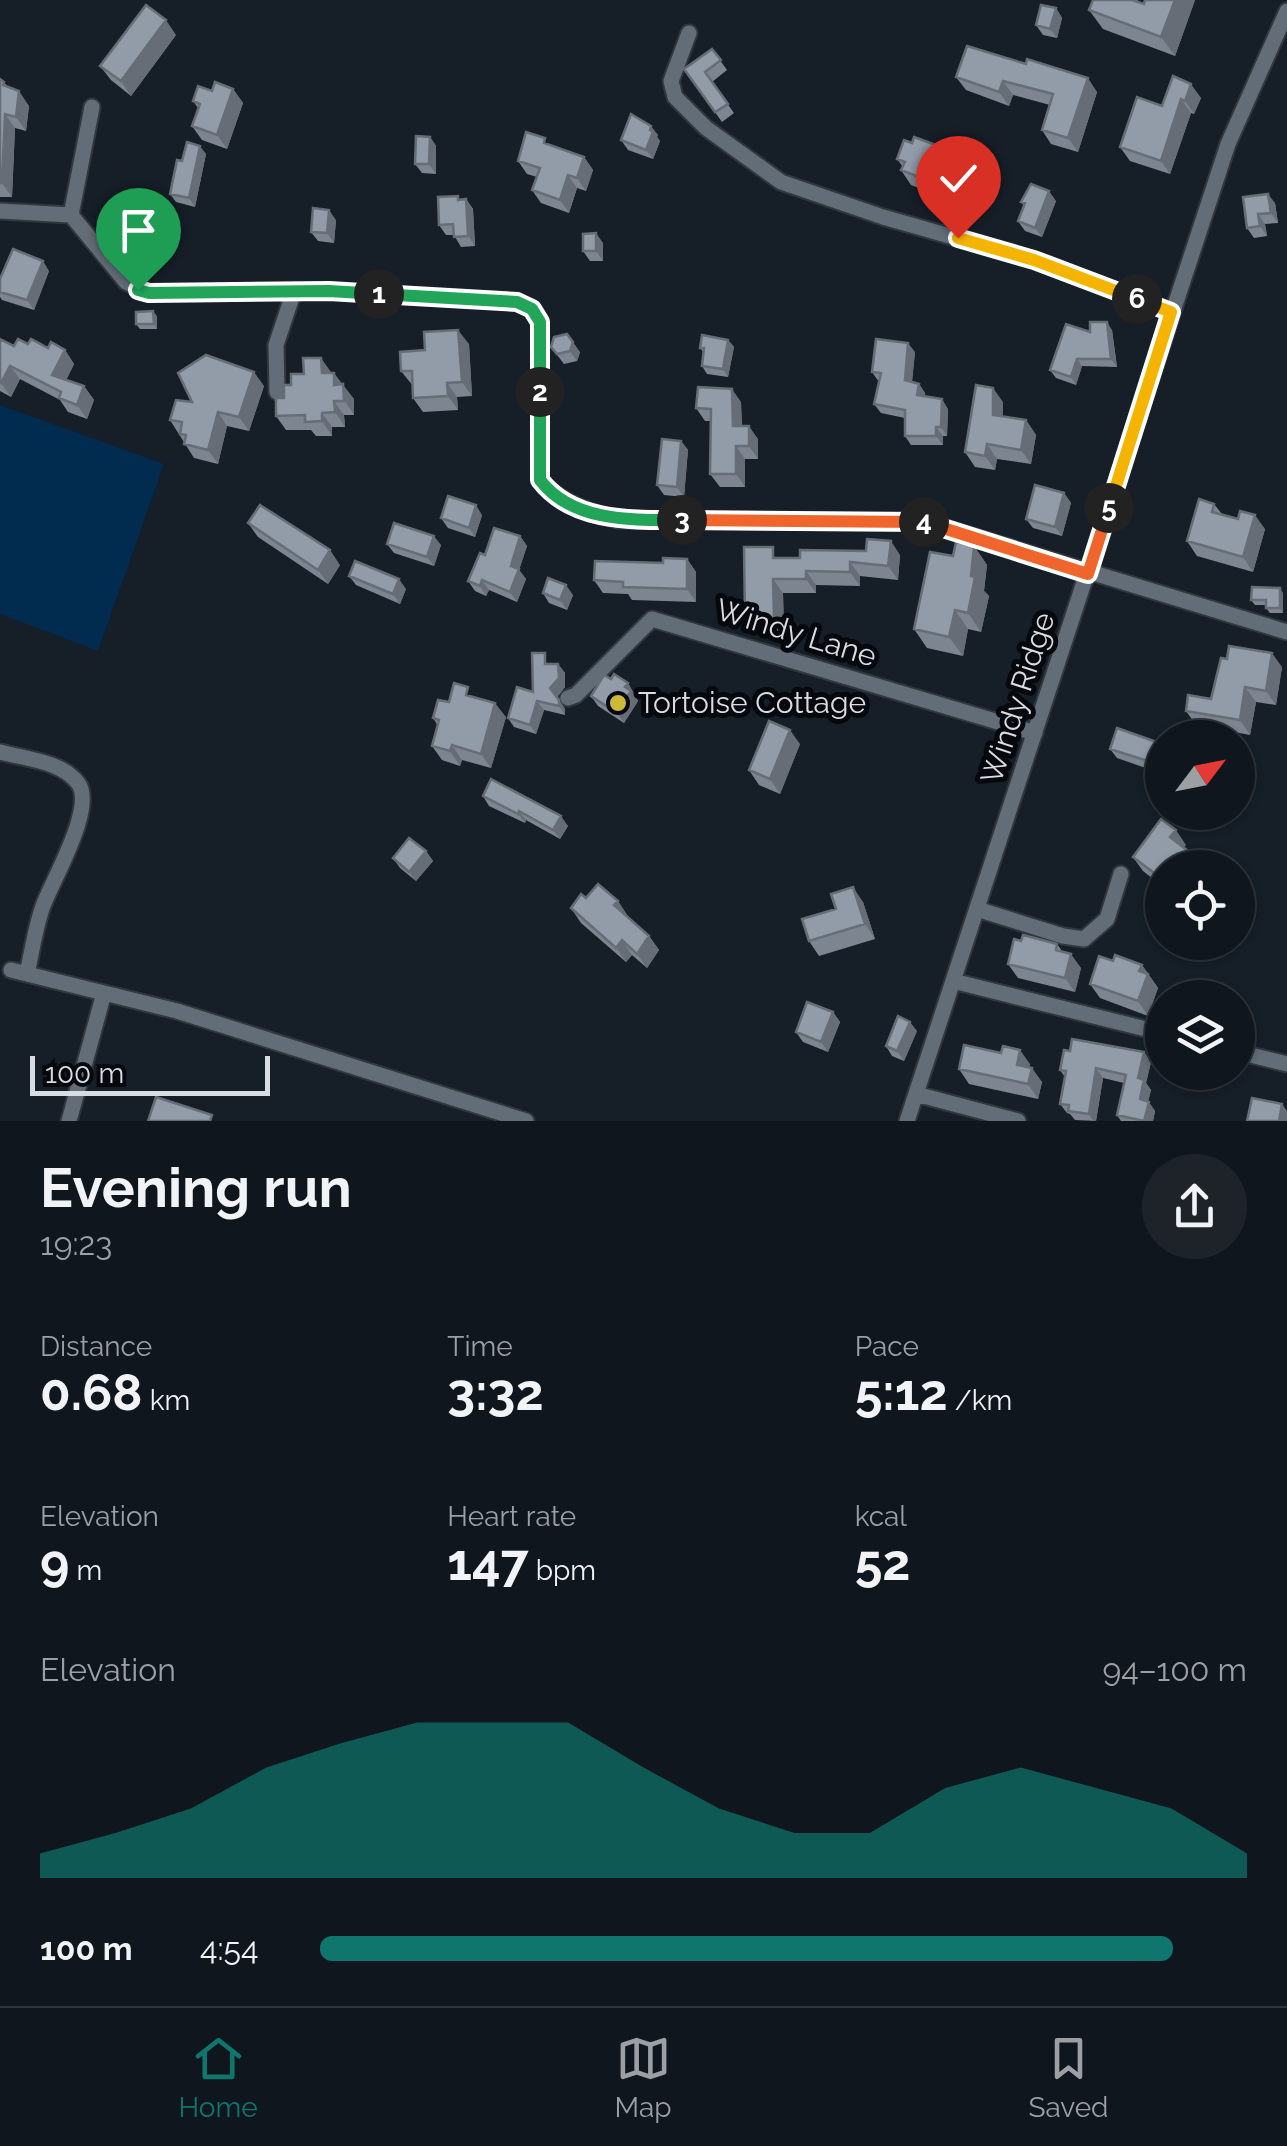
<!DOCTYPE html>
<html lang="en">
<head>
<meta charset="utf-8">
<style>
	body { margin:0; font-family:Raleway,sans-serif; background:#1e232a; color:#f1f3f6; height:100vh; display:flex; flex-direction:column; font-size:38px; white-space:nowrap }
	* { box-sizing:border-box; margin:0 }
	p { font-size:32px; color:#9c9fa4 }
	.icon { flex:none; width:55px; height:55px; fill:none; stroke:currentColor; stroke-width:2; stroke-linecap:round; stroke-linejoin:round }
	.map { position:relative; height:1121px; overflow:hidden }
	.side { display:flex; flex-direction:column; background:#10161d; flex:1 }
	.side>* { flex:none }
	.needle { width:65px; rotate:58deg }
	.buttons { position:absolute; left:1145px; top:720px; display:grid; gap:20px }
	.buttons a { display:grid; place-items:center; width:110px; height:110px; border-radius:50%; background:#10161d; box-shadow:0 2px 8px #0004,0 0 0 2px #30353b; font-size:50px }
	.scale { position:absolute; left:30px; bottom:25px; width:240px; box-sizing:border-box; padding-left:10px; border:5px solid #d7dde3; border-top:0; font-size:28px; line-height:35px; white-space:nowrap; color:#d7dde3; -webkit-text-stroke:8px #05080c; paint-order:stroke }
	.pin { position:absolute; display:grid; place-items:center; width:85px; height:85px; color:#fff; margin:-102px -42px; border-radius:50% 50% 50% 0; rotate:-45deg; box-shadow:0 0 10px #0007 }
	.pin .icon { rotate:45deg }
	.km { position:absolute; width:50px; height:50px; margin:-25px; border-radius:50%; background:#222; color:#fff; font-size:28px; line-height:50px; text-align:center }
	.round { display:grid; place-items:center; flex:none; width:105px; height:105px; border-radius:52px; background:#1e232a }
	.overview { display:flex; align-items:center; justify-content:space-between; height:170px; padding:0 40px }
	h1 { font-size:55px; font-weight:700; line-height:75px }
	.stats { display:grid; grid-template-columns:repeat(3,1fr); gap:15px; height:170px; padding:10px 40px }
	.stats div { display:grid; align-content:center }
	.stats b { font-size:50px; font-weight:700 }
	.stats small { font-size:28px; font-weight:400 }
	.stats p { font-size:28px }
	.chart { height:280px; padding:20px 40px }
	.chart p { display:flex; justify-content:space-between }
	.chart svg { width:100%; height:180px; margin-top:10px; fill:#0f766e; opacity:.7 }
	ul { padding:0 40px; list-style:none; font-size:32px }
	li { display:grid; grid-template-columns:160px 120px 1fr; align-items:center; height:75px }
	li i { height:25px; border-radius:12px; background:#0f766e }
	.dock { display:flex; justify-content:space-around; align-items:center; height:140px; border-top:2px solid #30353b; background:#10161d; font-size:28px; color:#9c9fa4 }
	.dock a { display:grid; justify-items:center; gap:5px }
	.dock .selected { color:#0f766e }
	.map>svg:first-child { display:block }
</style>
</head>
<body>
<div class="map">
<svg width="1287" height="1121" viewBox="0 0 1287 1121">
	<rect width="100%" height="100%" fill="#161e27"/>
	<path fill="#012b4f" d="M0,405L164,464L98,651L0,614Z"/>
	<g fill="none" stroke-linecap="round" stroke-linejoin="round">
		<defs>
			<path id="minor" d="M689,33L671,81L675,97L706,128L781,182L883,217L1034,260L1171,312
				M92,107L71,215L126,282L149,293L329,291L517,301L532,309L540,322V480C558,502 590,512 617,520L926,522L1287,632
				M0,211L71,215
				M277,392L276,345L294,291
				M568,698L576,695L652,619L1035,733
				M0,752C26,759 61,761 78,783C96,807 53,879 43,906C35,928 32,952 27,974
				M977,909L1063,936L1084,939L1107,919L1121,874
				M11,970L177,1011L526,1121
				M953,981L1162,1033
				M1238,1052L1287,1064
				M916,1094L1018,1121
				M69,1121L104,993
				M907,1121L1228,144L1287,11"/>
		</defs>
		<use href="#minor" stroke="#32373e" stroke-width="19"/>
		<use href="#minor" stroke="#626d78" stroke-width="15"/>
	</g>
	<path fill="#7d8690" d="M1093,0H1138L1137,2L1144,4L1145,0H1195L1175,56L1103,29L1089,10Z
		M1056,8L1062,18L1057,38L1043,35L1036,25Z
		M176,35L131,96L111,80L100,66Z
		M712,49L727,70L712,82L734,113L722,122L684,69Z
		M1026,64L1097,92L1078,152L1051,144L1042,130L1050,105L1013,95L1009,106L966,90L956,77Z
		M1173,76L1201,98L1194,114L1191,113L1170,174L1130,161L1120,147L1162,106Z
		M0,79L29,106L26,131L15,128L12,197H0Z
		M233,89L243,103L227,149L202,140L192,126L198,108L193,101L212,91Z
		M658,135L657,137L660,141L653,159L628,150L621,140Z
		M430,137L436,146V174L422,173L415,164Z
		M912,143L982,162L998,184L991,204L984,201L980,211L911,185L901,170L903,167L897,159Z
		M551,145L584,157L593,170L586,191L577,188L569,213L541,203L532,190L537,177L527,174L518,161Z
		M206,154L195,207L176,202L170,194L182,161Z
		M1243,197L1275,203L1278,223L1265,224L1267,236L1254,238L1247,228Z
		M466,199L473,209L475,246L461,247L454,235H446L439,225L460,200Z
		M1056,201L1042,237L1025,231L1018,221L1024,206L1021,202Z
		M336,220L334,243L318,241L311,232Z
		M603,243V261H590L583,251Z
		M49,271L34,310L2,300L0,297V279Z
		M157,316V329H140L136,324Z
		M1112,330L1117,367L1082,366L1076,385L1056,378L1050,370L1090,332Z
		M0,339L14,346L28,344L65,350L74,364L66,380L84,386L94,400L87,419L68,412L60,400L20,379L11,397L0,391Z
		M728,340L734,347L728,377L707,374L702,366L704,353L700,348Z
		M469,344L472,396L457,397L458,410L423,412L413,398V386L401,371L425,350Z
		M551,347L580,352L577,361L564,364Z
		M915,352L912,382L919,384L925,393V396L948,409L947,436H943V445H911L905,436V418L881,413L874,404L879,382L872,372Z
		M331,373L354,399V415H344L345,427H332V436H316L311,430H286L276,416L291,385Z
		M264,386L249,431L227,426L218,464L194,458L170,420L192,402Z
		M741,402L742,426L758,439V459H745V487H720L710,474L711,421H705L696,408Z
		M1003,402V417L1026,420L1036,435L1031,464L997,459L995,470L975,467L965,452Z
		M681,441L688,450L684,497L664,495L657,485Z
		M1064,493L1071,503L1062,536L1033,528L1026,519Z
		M1214,504L1222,514L1265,529L1253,572L1197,556L1187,541Z
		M482,515L475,537L448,528L441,518Z
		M248,523L340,565L328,584L258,537Z
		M520,536L527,546L519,570L526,579L517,602L489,590L486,596L475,591L468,581L485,555Z
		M387,544L441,545L434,566L394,553Z
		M974,546L987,565L984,591L989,596L981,632L968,629L963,656L927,648L914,629L953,556Z
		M900,555L898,580L860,576V586L816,585V593H783L784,632H755L745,618L780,558Z
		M687,559L696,572V602L632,600L628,594L603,593L594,580L663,563Z
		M349,576L406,589L400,604L356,585Z
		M543,593L573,595L567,610L549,603Z
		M1283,593V613H1270L1266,608V605H1255L1251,600Z
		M551,662V664H558L565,673V687L557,697L565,709V715L544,710L536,734L514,727L508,718L533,692Z
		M1282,667L1276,705L1256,702L1250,735L1196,725L1186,711Z
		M611,679L628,683L638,701L624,723L598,706L591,696Z
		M475,697L506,717L491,768L462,760L460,766L442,760L432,746L438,726L433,718L449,702Z
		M800,744L780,794L759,785L749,770Z
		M1162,744V770L1160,773L1117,758L1110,749Z
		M483,796L568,826L560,839L526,820L525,823L489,806Z
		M1186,845L1162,868V886L1143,871L1133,857Z
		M426,851L433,861L416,881L400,868L393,858Z
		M586,898L618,901L627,916L649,936L659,950L647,968L632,955L626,962L581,923L571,908Z
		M863,902L875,939L819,956L809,941L836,909Z
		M1021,941L1057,944L1062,951L1081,968L1075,992L1018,978L1008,964Z
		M1142,965L1158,988L1148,1016L1100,998L1090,984Z
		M833,1012L840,1022L828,1052L803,1042L796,1032Z
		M917,1031L904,1061L892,1056L886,1046Z
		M1070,1051L1144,1052L1151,1062L1146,1083L1151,1090L1148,1102L1155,1111L1153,1121H1121L1117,1115L1124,1083L1103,1078L1096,1121L1075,1120L1070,1114L1067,1113L1060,1104L1065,1077L1060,1070Z
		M1030,1064L1029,1067L1042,1082L1038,1099L969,1084L959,1069Z"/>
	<path fill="#666d76" d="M1175,0H1195L1175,56L1161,37Z
		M1056,8L1062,18L1057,38L1050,29Z
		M166,20L176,35L131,96L121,81Z
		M1088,78L1097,92L1078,152L1068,138Z
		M1003,81L1013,95L1009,106L999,92Z
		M1191,84L1201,98L1194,114L1185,101Z
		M233,89L243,103L227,149L217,135Z
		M19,91L29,106L26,131L16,117Z
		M1181,99L1191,113L1170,174L1161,161Z
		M5,114L15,128L12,197L2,183Z
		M651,126L658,135L657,137L660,141L653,159L646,150Z
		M430,137L436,146V174L429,164Z
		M200,146L206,154L195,207L189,198Z
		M584,157L593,170L586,191L577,178Z
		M982,162L998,184L991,204L980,189V166Z
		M568,175L577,188L569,213L560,200Z
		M974,187L984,201L980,211L970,197Z
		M1049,191L1056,201L1042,237L1035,228Z
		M1268,194L1275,203L1278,223L1271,213Z
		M466,199L473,209L475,246L468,236Z
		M329,210L336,220L334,243L327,233Z
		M1258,214L1265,224L1267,236L1260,226Z
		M596,233L603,243V261L596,251Z
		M43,261L49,271L34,310L27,300Z
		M153,311L157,316V329L154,324Z
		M1107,322L1112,330L1117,367L1111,359Z
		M458,330L469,344L472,396L462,382Z
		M728,340L734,347L728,377L723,369Z
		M573,342L580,352L577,361L570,351Z
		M908,343L915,352L911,390L905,380Z
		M65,350L74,364L62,389L52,375Z
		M321,358L331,372L322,373Z
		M1077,359L1082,366L1076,385L1071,377Z
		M10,366L20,379L11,397L1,383Z
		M254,372L264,386L249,431L239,417Z
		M334,373L354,399V415L334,385Z
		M447,383L457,397L458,410L448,396Z
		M919,384L925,393L923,404L917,395Z
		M84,386L94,400L87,419L77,405Z
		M993,388L1003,402V429L993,415Z
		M732,389L741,402L742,439L733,426Z
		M942,399L948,409L947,436L941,427Z
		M334,401L344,415L345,427L335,412Z
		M218,412L227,426L218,464L208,450Z
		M322,413L332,427V436L322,421Z
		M1026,420L1036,435L1031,464L1021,450Z
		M749,426L758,439V459L749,446Z
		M936,427L943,436V445L936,436Z
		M681,441L688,450L684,497L677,487Z
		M987,444L997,459L995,470L985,456Z
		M736,446L745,459V487L736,474Z
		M1064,493L1071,503L1062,536L1055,527Z
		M476,505L482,515L475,537L469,528Z
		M1255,515L1265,529L1253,572L1243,557Z
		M434,536L441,545L434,566L427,557Z
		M520,536L527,546L519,570L526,579L517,602L510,592L511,566Z
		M891,541L900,555L898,580L888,566Z
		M974,546L987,565L984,591L989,596L981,632L968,613Z
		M330,550L340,565L328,584L318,570Z
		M687,559L696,572V602L687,589Z
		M850,562L860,576V586L850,572Z
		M806,571L816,585V593L806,579Z
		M399,579L406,589L400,604L393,594Z
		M773,579L783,593L784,632L774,618Z
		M482,580L489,590L486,596L480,586Z
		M566,585L573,595L567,610L560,600Z
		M1280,588L1283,593V613L1280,608Z
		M955,610L968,629L963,656L949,637Z
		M1272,653L1282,667L1276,705L1266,691Z
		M558,664L565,673V687L557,697L550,688Z
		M628,683L638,701L624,723L617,713Z
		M1245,687L1256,702L1250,735L1240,720Z
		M559,700L565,709V715L559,706Z
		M537,701L544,710L536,734L530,725Z
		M495,703L506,717L491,768L481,754Z
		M790,730L800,744L780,794L770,779Z
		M452,745L462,760L460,766L450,751Z
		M519,811L526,820L525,823L518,814Z
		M561,816L568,826L560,839L553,830Z
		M1176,830L1186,845L1180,851L1170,837Z
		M426,851L433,861L416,881L409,872Z
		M1192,854L1201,868H1181Z
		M853,887L863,902L875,939L865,924Z
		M618,901L628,916L625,919L614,905Z
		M649,936L659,950L647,968L637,954Z
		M622,940L632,955L626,962L616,948Z
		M1071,954L1081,968L1075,992L1065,978Z
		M1142,965L1158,988L1148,1016L1138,1001L1139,971Z
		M833,1012L840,1022L828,1052L821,1042Z
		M910,1022L917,1031L904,1061L897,1051Z
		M1020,1050L1030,1064L1027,1079L1017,1065Z
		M1144,1052L1151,1062L1146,1083L1151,1090L1146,1109L1140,1099L1138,1078Z
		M1032,1068L1042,1082L1038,1099L1028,1084Z
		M1096,1068L1103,1078L1096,1121H1093L1089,1114Z
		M1149,1102L1155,1111L1153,1121H1144Z
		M1282,1104L1287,1111V1121H1279Z"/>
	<path fill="#919ca8" stroke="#666d76" stroke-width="2.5" d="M1093,0H1132L1144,4L1145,0H1175L1161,37L1089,10Z
		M146,5L166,20L121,81L100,66Z
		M1041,5L1056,8L1050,29L1036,25Z
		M967,46L1026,64L1027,59L1088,78L1068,138L1042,130L1053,94L1003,81L999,92L956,77Z
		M712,49L721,60L705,72L728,104L715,112L684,69Z
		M1173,76L1191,84L1185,101L1181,99L1161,161L1120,147L1137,97L1162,106Z
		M0,79L4,82L3,85L19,91L16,117L5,114L2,183H0Z
		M215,82L233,89L217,135L192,126L200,104L193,101L198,86L212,91Z
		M631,114L651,126L650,130L653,132L646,150L621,140Z
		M526,132L545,138L544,143L584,157L577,178L568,175L560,200L532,190L540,168L518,161Z
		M416,136L430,137L429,164H415Z
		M914,137L982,162L980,166L988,169L980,189L974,187L970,197L901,170L905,162L897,159L904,140L912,143Z
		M187,142L200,146L189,198L170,194L177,160L182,161Z
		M1031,184L1049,191L1035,228L1018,221L1025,203L1021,202Z
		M1268,194L1271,213L1258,214L1260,226L1247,228L1243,197Z
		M458,196V200L466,199L468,236L454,237L453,224L439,225L438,197Z
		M313,208L329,210L327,233L311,232Z
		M596,233V251H583V234Z
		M13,249L43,261L27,300L0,292V279Z
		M153,311L154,324H136V312Z
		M1090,322H1107L1111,359H1077L1071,377L1050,370L1066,324L1090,332Z
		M458,330L462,382L447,383L448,396L413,398L412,371H401L400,352L425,350L424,332Z
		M567,334L573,342L570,351L557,354L551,347L554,337Z
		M702,335L728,340L723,369L702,366L704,348H700Z
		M0,339L14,346L18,339L28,344L31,339L48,348L51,342L65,350L52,375L84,386L77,405L59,398L61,392L10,366L1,383H0Z
		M876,339L908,343L905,380L919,384L917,395L942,399L941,427H936V436H905V410L874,404L881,373L872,372Z
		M206,355L254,372L239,417L218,412L208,450L184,444L186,435L180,434L182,422L170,420L176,400L192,402L178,373Z
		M303,358H321L322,373H334V385L343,384L344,401H334L335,412L322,413V421L305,422V415L276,416V398H284V385H291V374H304Z
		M976,385L993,388V415L1026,420L1021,450L987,444L985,456L965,452Z
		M698,387L732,389L733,426H749V446H736V474H710L711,409L696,408Z
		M662,439L681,441L677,487L657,485Z
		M1035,485L1064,493L1055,527L1026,519Z
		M448,496L476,505L469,528L441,518Z
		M1199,499L1214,504L1212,512L1238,519L1240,511L1255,515L1243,557L1187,541Z
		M260,505L330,550L318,570L248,523Z
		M394,523L434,536L427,557L387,544Z
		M494,528L520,536L511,566L519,569L510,592L482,580L480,586L468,581L480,553L485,555Z
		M867,539L891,541L888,566L850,562V572L806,571V579H773L774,618H745L744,547H773V558H800V550L866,551Z
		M956,542L974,546L971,576L975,577L968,613L955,610L949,637L914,629L930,552L953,556Z
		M663,558L687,559V589L623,587V582L594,580L595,561L663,563Z
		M355,561L399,579L393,594L349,576Z
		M548,578L566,585L560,600L543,593Z
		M1252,587L1280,588V608H1266V600H1251Z
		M1229,646L1272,653L1266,691L1245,687L1240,720L1186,711L1188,695L1211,699L1221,658L1227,659Z
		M532,653H545V664H558L559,678L550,688L559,700V706L537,701L530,725L508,718L517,687L533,692Z
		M614,674L628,683L625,687L631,691L617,713L591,696L604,675L611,679Z
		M454,683L468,687L466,695L495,703L481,754L452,745L450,751L432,746L439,720L433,718L438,700L449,702Z
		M769,721L790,730L770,779L749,770Z
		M1117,728L1162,744V762L1154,760V763L1110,749Z
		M491,779L561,816L553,830L519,811L518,814L483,796Z
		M1161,819L1176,830L1170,837L1192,854L1181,868H1162V879L1133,857Z
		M409,838L426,851L409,872L393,858Z
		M598,884L618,901L614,905L649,936L637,954L622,940L616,948L571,908L581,894L586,898Z
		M853,887L865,924L809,941L802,919L836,909L831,894Z
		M1023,935L1057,944L1056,950L1071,954L1065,978L1008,964L1014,939L1021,941Z
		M1115,955L1142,965L1139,971L1148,974L1138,1001L1090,984L1099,956L1113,961Z
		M807,1002L833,1012L821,1042L796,1032Z
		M898,1016L910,1022L897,1051L886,1046Z
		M1072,1039L1144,1052L1138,1078L1144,1080L1140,1099L1149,1102L1144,1121L1117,1115L1126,1075L1096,1068L1089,1114L1068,1111L1069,1105L1060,1104L1066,1071L1060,1070L1064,1050L1070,1051Z
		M964,1045L1001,1053L1003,1046L1020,1050L1017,1065L1032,1068L1028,1084L959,1069Z
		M156,1097L212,1115L210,1121H148Z
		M1252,1098L1282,1104L1279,1121H1247Z"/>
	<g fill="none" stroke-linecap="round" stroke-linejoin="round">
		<defs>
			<path id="split-1" d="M138,290L149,293L329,291L379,294"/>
			<path id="split-2" d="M379,294L517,302L532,309L540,322V392"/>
			<path id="split-3" d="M540,392V480C573,523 634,520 682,520"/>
			<path id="split-4" d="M682,520L924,522"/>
			<path id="split-5" d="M924,522L1088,574L1109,508"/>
			<path id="split-6" d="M1109,508L1171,312L1137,299"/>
			<path id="split-7" d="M958,238L1034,260L1137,299"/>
		</defs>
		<use href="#split-1" stroke="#fff" stroke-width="20"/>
		<use href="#split-2" stroke="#fff" stroke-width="20"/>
		<use href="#split-3" stroke="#fff" stroke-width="20"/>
		<use href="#split-4" stroke="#fff" stroke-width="20"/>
		<use href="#split-5" stroke="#fff" stroke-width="20"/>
		<use href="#split-6" stroke="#fff" stroke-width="20"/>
		<use href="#split-7" stroke="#fff" stroke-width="20"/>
		<use href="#split-1" stroke="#22a559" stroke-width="12"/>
		<use href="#split-2" stroke="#22a559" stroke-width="12"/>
		<use href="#split-3" stroke="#22a559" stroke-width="12"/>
		<use href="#split-4" stroke="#f0652b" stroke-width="12"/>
		<use href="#split-5" stroke="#f0652b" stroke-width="12"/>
		<use href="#split-6" stroke="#f5b400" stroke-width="12"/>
		<use href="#split-7" stroke="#f5b400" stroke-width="12"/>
	</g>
	<circle fill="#cdb938" stroke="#05080c" stroke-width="4" cx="618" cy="703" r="10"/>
	<g text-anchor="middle" stroke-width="10" stroke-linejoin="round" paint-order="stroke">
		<g font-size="30" fill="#d7dde3" stroke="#05080c">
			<text transform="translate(796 633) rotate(17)" y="10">Windy Lane</text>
			<text transform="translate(1018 698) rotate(-72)" y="10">Windy Ridge</text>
		</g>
		<g font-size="30" fill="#d7dde3" stroke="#05080c" text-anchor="start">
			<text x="638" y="713">Tortoise Cottage</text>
		</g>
	</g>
</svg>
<div class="buttons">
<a><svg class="needle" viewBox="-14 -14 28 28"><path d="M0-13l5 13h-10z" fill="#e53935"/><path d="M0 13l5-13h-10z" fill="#9c9fa4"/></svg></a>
<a><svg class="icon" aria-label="locate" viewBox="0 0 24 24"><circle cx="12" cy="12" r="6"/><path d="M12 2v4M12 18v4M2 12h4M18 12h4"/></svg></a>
<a><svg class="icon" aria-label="layers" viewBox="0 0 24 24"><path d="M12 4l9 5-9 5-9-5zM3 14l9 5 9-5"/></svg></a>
</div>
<div class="scale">100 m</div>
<div class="pin" style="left:138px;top:290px;background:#1e9e55"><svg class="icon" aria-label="arrive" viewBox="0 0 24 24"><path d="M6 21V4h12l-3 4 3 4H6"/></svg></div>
<div class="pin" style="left:958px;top:238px;background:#d93025"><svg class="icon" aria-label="check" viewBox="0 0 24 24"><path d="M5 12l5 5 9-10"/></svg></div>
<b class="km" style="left:379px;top:294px">1</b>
<b class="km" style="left:540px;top:392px">2</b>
<b class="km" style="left:682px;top:520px">3</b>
<b class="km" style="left:924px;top:522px">4</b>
<b class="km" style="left:1109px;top:508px">5</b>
<b class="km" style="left:1137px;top:299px">6</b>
</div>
<section class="side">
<div class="overview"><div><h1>Evening run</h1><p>19:23</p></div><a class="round"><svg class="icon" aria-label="share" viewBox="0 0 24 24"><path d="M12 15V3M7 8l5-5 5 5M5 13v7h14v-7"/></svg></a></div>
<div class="stats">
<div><p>Distance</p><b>0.68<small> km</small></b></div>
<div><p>Time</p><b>3:32</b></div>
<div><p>Pace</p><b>5:12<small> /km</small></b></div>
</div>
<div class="stats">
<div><p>Elevation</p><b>9<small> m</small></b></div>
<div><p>Heart rate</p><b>147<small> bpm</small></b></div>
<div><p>kcal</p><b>52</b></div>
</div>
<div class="chart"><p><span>Elevation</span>94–100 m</p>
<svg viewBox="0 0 160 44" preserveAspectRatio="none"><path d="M0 44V38L10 33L20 27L30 17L40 11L50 6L60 6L70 6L80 17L90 27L100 33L110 33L120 22L130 17L140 22L150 27L160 38V44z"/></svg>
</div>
<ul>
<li><b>100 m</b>4:54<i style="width:92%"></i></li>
</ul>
</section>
<nav class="dock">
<a class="selected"><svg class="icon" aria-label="home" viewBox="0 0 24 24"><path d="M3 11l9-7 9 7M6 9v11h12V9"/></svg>Home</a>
<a><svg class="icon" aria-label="map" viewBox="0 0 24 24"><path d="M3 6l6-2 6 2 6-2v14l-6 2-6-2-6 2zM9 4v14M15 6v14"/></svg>Map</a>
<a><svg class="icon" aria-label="saved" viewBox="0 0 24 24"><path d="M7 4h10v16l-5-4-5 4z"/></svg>Saved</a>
</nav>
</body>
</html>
